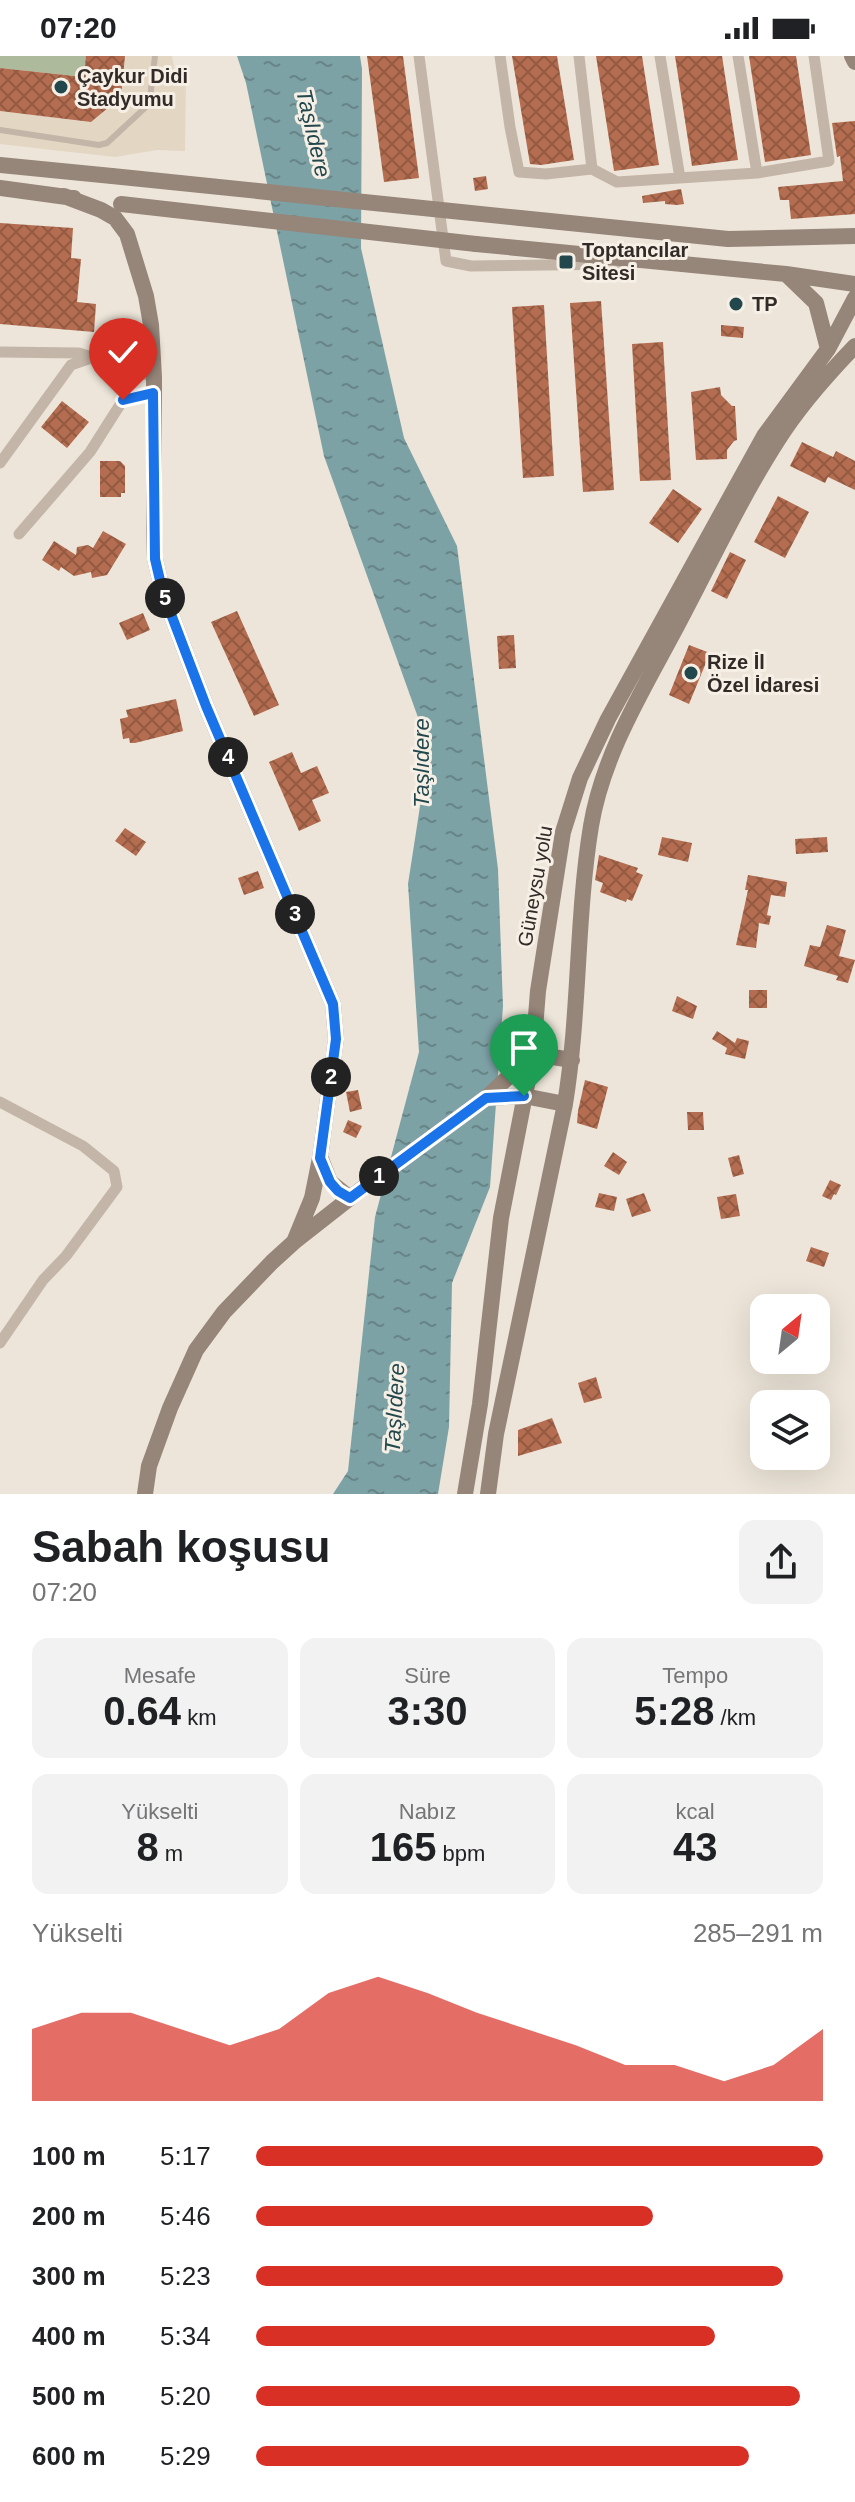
<!DOCTYPE html>
<html lang="tr">
<head>
<meta charset="utf-8">
<style>
	body { margin:0; font-family:Helvetica,sans-serif; background:#f2f2f2; color:#202124; height:100vh; display:flex; flex-direction:column; font-size:30px; white-space:nowrap }
	* { box-sizing:border-box; margin:0 }
	p { font-size:26px; color:#757577 }
	.icon { flex:none; width:44px; height:44px; fill:none; stroke:currentColor; stroke-width:2; stroke-linecap:round; stroke-linejoin:round }
	.map { position:relative; height:1438px; overflow:hidden }
	.side { display:flex; flex-direction:column; background:#fff; flex:1 }
	.side>* { flex:none }
	.needle { width:52px; rotate:29deg }
	.tools { position:absolute; left:750px; top:1238px; display:grid; gap:16px }
	.tools a { display:grid; place-items:center; width:80px; height:80px; border-radius:16px; background:#fff; box-shadow:0 8px 32px #0002; font-size:40px }
	.pin { position:absolute; display:grid; place-items:center; width:68px; height:68px; color:#fff; margin:-82px -34px; border-radius:50% 50% 50% 0; rotate:-45deg; box-shadow:0 0 8px #0007 }
	.pin .icon { rotate:45deg }
	.km { position:absolute; width:40px; height:40px; margin:-20px; border-radius:50%; background:#222; color:#fff; font-size:22px; line-height:40px; text-align:center }
	.round { display:grid; place-items:center; flex:none; width:84px; height:84px; border-radius:16px; background:#f2f2f2 }
	.head { display:flex; align-items:center; justify-content:space-between; height:136px; padding:0 32px }
	h1 { font-size:44px; font-weight:700; line-height:60px }
	.stats { display:grid; grid-template-columns:repeat(3,1fr); gap:12px; height:136px; padding:8px 32px }
	.stats div { display:grid; align-content:center; border-radius:16px; background:#f2f2f2; text-align:center }
	.stats b { font-size:40px; font-weight:700 }
	.stats small { font-size:22px; font-weight:400 }
	.stats p { font-size:22px }
	.chart { height:224px; padding:16px 32px }
	.chart p { display:flex; justify-content:space-between }
	.chart svg { width:100%; height:144px; margin-top:8px; fill:#d93025; opacity:.7 }
	ul { padding:0 32px; list-style:none; font-size:26px }
	li { display:grid; grid-template-columns:128px 96px 1fr; align-items:center; height:60px }
	li i { height:20px; border-radius:10px; background:#d93025 }
	.status { display:flex; justify-content:space-between; align-items:center; height:56px; padding:0 40px; background:#fff; direction:ltr }
	.status svg { height:22px; fill:currentColor }
	.map>svg:first-child { display:block }
</style>
</head>
<body>
<div class="status"><b>07:20</b><svg viewBox="0 0 49 12"><path d="M0 12V9h3v3zM5 12V6h3v6zM10 12V3h3v9zM15 12V0h3v12zM26 1h20v11H26zM47 4h2v5h-2z"/></svg></div>
<div class="map">
<svg width="855" height="1438" viewBox="0 0 855 1438">
	<defs>
		<pattern id="water-ripples" width="26" height="14" patternUnits="userSpaceOnUse" patternTransform="scale(2)"><rect width="26" height="14" fill="#7da2a6"/><path d="M2 4q2-2 4 0t4 0M15 11q2-2 4 0t4 0" fill="none" stroke="#678487"/></pattern>
		<pattern id="building-cross-hatch" width="8" height="8" patternUnits="userSpaceOnUse" patternTransform="scale(2)"><rect width="8" height="8" fill="#b46d50"/><path d="M0 0l8 8M0 8l8-8" fill="none" stroke="#935a42"/></pattern>
	</defs>
	<rect width="100%" height="100%" fill="#ede5d9"/>
	<path fill="#aeba9c" d="M0,0H87L84,21L0,12Z"/>
	<path fill="#e3d6c2" d="M125,0H172L175,17L186,19L185,95L157,94L115,101L0,88V55L91,66L121,41Z"/>
	<path fill="url(#water-ripples)" d="M237,0H360L362,13L361,192L404,382L457,490L498,813L503,950L490,1131L452,1227L449,1371L438,1438H333L348,1415L375,1161L419,996L408,828L429,692L324,400L246,27Z"/>
	<path fill="url(#building-cross-hatch)" d="M86,0H125L121,41L91,66L0,55V12L84,21Z
		M367,0H403L419,122L384,126Z
		M512,0H557L574,104L541,109L530,108Z
		M596,0H642L659,109L614,115Z
		M675,0H722L738,104L692,110Z
		M749,0H796L811,99L765,106Z
		M855,65V158L791,163L789,144H780L778,131L843,125L840,100L837,101L832,67Z
		M486,120L488,133L475,135L473,122Z
		M681,133L684,148L677,149L665,148V145L643,147L642,140Z
		M0,167L73,172L71,202L81,203L77,246L96,248L94,276L0,268Z
		M601,245L614,434L583,436L570,247Z
		M544,249L554,420L523,422L512,251Z
		M721,269L744,271L743,282L721,280Z
		M663,286L671,424L640,425L632,288Z
		M720,331L721,339L732,350H735L737,384L734,385L727,394V403L696,404L691,336Z
		M62,345L89,366L67,392L41,371Z
		M802,386L833,401L836,395L855,405V434L828,421L825,427L790,410Z
		M100,405H120L125,410V437H121V441H100Z
		M673,433L702,453L678,487L649,467Z
		M778,440L809,456L785,502L754,486Z
		M103,475L126,488L107,519L92,522L91,516L74,520L61,511L59,515L42,504L54,485L76,499L77,491L88,489L93,492Z
		M730,496L746,504L727,543L711,535Z
		M237,555L279,649L254,660L211,566Z
		M143,557L150,574L127,584L119,567Z
		M514,579L516,612L499,613L497,580Z
		M689,589L710,597L689,648L669,639Z
		M176,643L183,675L135,687H130L129,682L123,683L120,663L128,661L126,654Z
		M292,696L301,717L317,710L329,737L312,744L321,765L299,775L269,706Z
		M125,772L146,786L136,800L115,785Z
		M662,781L692,787L688,806L658,799Z
		M827,781L828,796L796,798L795,783Z
		M599,799L638,812L636,816L643,819L632,845L627,843L626,846L600,836L603,827L595,824Z
		M258,815L264,832L244,839L238,822Z
		M748,819L787,826L785,841L771,839L767,859L771,860L769,869L759,867L756,892L736,889L748,834H745Z
		M827,869L846,874L839,900L855,904L848,927L836,924L838,920L804,910L810,889L820,891Z
		M749,934H767V952H749Z
		M677,940L697,950L693,963L672,955Z
		M717,975L735,987L737,982L749,985L745,1003L725,998L727,992L712,983Z
		M585,1024L608,1031L597,1073L577,1067L578,1055Z
		M358,1034L362,1053L350,1056L346,1036Z
		M687,1056H703L704,1074H688Z
		M348,1064L362,1070L356,1082L343,1076Z
		M613,1096L627,1106L619,1119L604,1110Z
		M739,1099L744,1118L733,1121L728,1102Z
		M830,1124L841,1129L836,1139L834,1138L831,1144L822,1140Z
		M599,1137L617,1141L614,1155L595,1151Z
		M644,1137L651,1155L632,1161L626,1143Z
		M736,1138L740,1160L721,1163L717,1141Z
		M811,1191L829,1197L824,1211L806,1205Z
		M596,1321L602,1342L584,1347L578,1327Z
		M552,1362L562,1387L518,1400V1374Z"/>
	<g fill="none" stroke-linecap="round" stroke-linejoin="round">
		<path stroke="#c3b5a7" stroke-width="6" d="M0,74L99,89L107,87L147,50L150,42L155,0"/>
		<path stroke="#c3b5a7" stroke-width="11" d="M419,0L446,205L471,210L622,208
			M500,0L510,71L519,116L546,118L592,113L617,126L757,117L738,0
			M579,0L592,113
			M660,0L680,122
			M757,117L829,105L814,0
			M0,296L79,297L154,321
			M0,407L71,309L91,302
			M19,478L90,396L123,344L153,337
			M0,1046L83,1090L114,1115L117,1131L66,1200L43,1224L0,1287"/>
		<path stroke="#968579" stroke-width="16" d="M852,0L855,6
			M0,109L112,120
			M0,132L74,142
			M64,140L101,154L115,162L127,178L146,240L151,269L154,321V473L155,503L163,537L206,650L333,948L336,983L320,1102L312,1142L294,1186
			M520,162L728,183L855,180
			M476,188L786,218L855,228
			M786,218L816,247L828,293
			M486,1042L524,1040L565,1048
			M321,1103L330,1126L350,1142
			M145,1438L149,1410L170,1352L196,1294L224,1256L272,1206L294,1186L359,1135L486,1042L533,998L572,1004
			M465,1438L480,1348L501,1162L533,998L538,935L563,776L580,722L608,663L764,380L828,293L855,242
			M488,1438L496,1378L565,1048C580,956 576,862 591,770C603,698 643,634 677,570C710,508 740,443 778,384C800,349 827,319 855,290"/>
		<path stroke="#968579" stroke-width="16" d="M112,120L520,162
			M121,148L476,188"/>
	</g>
	<g fill="none" stroke-linecap="round" stroke-linejoin="round">
		<defs>
			<path id="route" d="M123,344L153,337L155,503L163,537L206,650L333,948L336,983L320,1102L330,1126L338,1135L350,1142L486,1042L524,1040"/>
		</defs>
		<use href="#route" stroke="#fff" stroke-width="16"/>
		<use href="#route" stroke="#1a73e8" stroke-width="10"/>
	</g>
	<g fill="#22474c" stroke="#f6efe5" stroke-width="3">
		<circle cx="61" cy="31" r="8"/>
		<rect x="558" y="198" width="16" height="16" rx="4"/>
		<circle cx="736" cy="248" r="8"/>
		<circle cx="691" cy="617" r="8"/>
	</g>
	<g text-anchor="middle" stroke-width="6" stroke-linejoin="round" paint-order="stroke">
		<g font-size="20" font-weight="bold" fill="#312a27" stroke="#f6efe5" text-anchor="start">
			<text x="77" y="27">Çaykur Didi<tspan x="77" dy="23">Stadyumu</tspan></text>
			<text x="582" y="201">Toptancılar<tspan x="582" dy="23">Sitesi</tspan></text>
			<text x="752" y="255">TP</text>
			<text x="707" y="613">Rize İl<tspan x="707" dy="23">Özel İdaresi</tspan></text>
		</g>
		<g font-size="20" fill="#312a27" stroke="#f6efe5">
			<text transform="translate(535 830) rotate(-80)" y="7">Güneysu yolu</text>
		</g>
		<g font-size="22" font-style="italic" fill="#22474c" stroke="#f6efe5">
			<text transform="translate(314 77) rotate(77)" y="8">Taşlıdere</text>
			<text transform="translate(421 707) rotate(-90)" y="8">Taşlıdere</text>
			<text transform="translate(394 1352) rotate(-87)" y="8">Taşlıdere</text>
		</g>
	</g>
</svg>
<div class="tools">
<a><svg class="needle" viewBox="-14 -14 28 28"><path d="M0-13l5 13h-10z" fill="#e53935"/><path d="M0 13l5-13h-10z" fill="#757577"/></svg></a>
<a><svg class="icon" aria-label="layers" viewBox="0 0 24 24"><path d="M12 4l9 5-9 5-9-5zM3 14l9 5 9-5"/></svg></a>
</div>
<div class="pin" style="left:524px;top:1040px;background:#1e9e55"><svg class="icon" aria-label="arrive" viewBox="0 0 24 24"><path d="M6 21V4h12l-3 4 3 4H6"/></svg></div>
<div class="pin" style="left:123px;top:344px;background:#d93025"><svg class="icon" aria-label="check" viewBox="0 0 24 24"><path d="M5 12l5 5 9-10"/></svg></div>
<b class="km" style="left:379px;top:1120px">1</b>
<b class="km" style="left:331px;top:1021px">2</b>
<b class="km" style="left:295px;top:858px">3</b>
<b class="km" style="left:228px;top:701px">4</b>
<b class="km" style="left:165px;top:542px">5</b>
</div>
<section class="side">
<div class="head"><div><h1>Sabah koşusu</h1><p>07:20</p></div><a class="round"><svg class="icon" aria-label="share" viewBox="0 0 24 24"><path d="M12 15V3M7 8l5-5 5 5M5 13v7h14v-7"/></svg></a></div>
<div class="stats">
<div><p>Mesafe</p><b>0.64<small> km</small></b></div>
<div><p>Süre</p><b>3:30</b></div>
<div><p>Tempo</p><b>5:28<small> /km</small></b></div>
</div>
<div class="stats">
<div><p>Yükselti</p><b>8<small> m</small></b></div>
<div><p>Nabız</p><b>165<small> bpm</small></b></div>
<div><p>kcal</p><b>43</b></div>
</div>
<div class="chart"><p><span>Yükselti</span>285–291 m</p>
<svg viewBox="0 0 160 44" preserveAspectRatio="none"><path d="M0 44V22L10 17L20 17L30 22L40 27L50 22L60 11L70 6L80 11L90 17L100 22L110 27L120 33L130 33L140 38L150 33L160 22V44z"/></svg>
</div>
<ul>
<li><b>100 m</b>5:17<i style="width:100%"></i></li>
<li><b>200 m</b>5:46<i style="width:70%"></i></li>
<li><b>300 m</b>5:23<i style="width:93%"></i></li>
<li><b>400 m</b>5:34<i style="width:81%"></i></li>
<li><b>500 m</b>5:20<i style="width:96%"></i></li>
<li><b>600 m</b>5:29<i style="width:87%"></i></li>
</ul>
</section>
</body>
</html>
